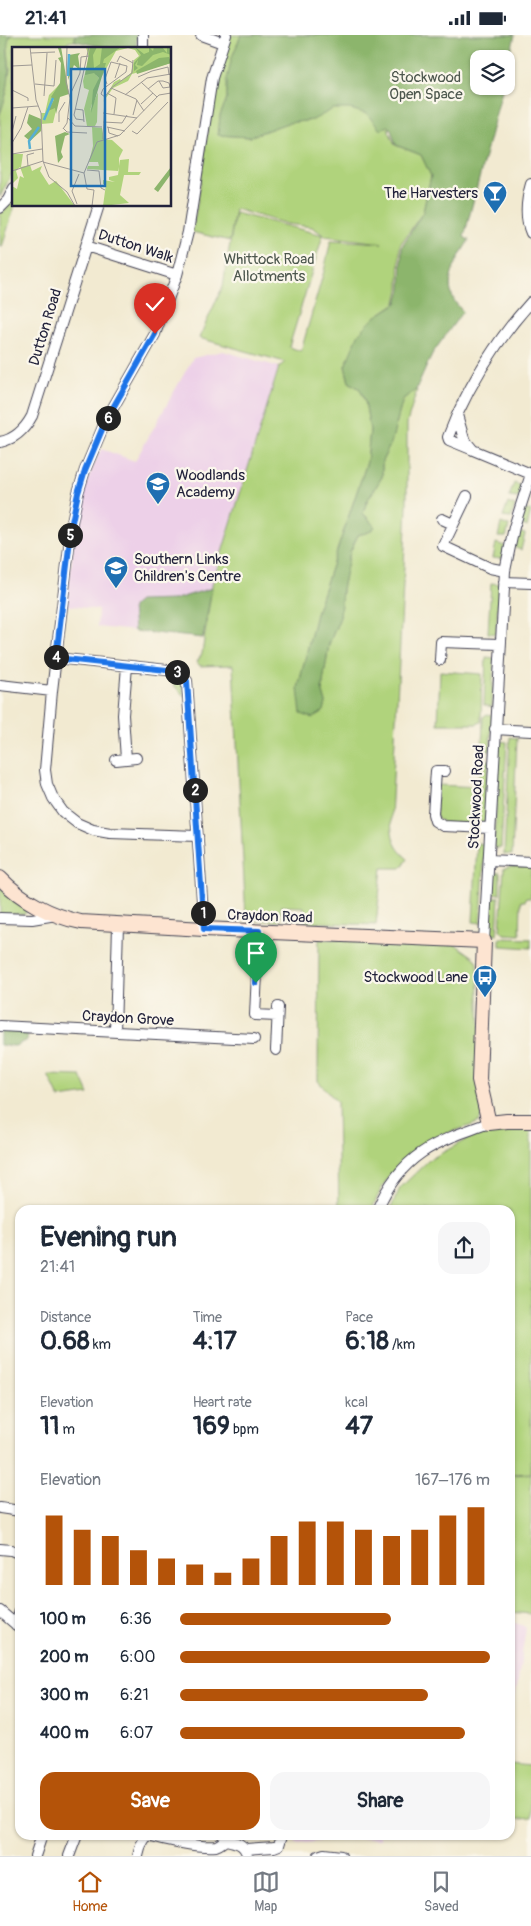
<!DOCTYPE html>
<html lang="en">
<head>
<meta charset="utf-8">
<style>
	body { margin:0; font-family:Pangolin,sans-serif; background:#f6f6f7; color:#1f2937; height:100vh; display:flex; flex-direction:column; font-size:19px; white-space:nowrap }
	* { box-sizing:border-box; margin:0 }
	p { font-size:16px; color:#747a83 }
	.icon { flex:none; width:28px; height:28px; fill:none; stroke:currentColor; stroke-width:2; stroke-linecap:round; stroke-linejoin:round }
	.map { position:relative; flex:1; overflow:hidden }
	.side { position:absolute; left:15px; top:1170px; width:500px; height:635px; display:flex; flex-direction:column; background:#fff; border-radius:15px; box-shadow:0 1px 4px #0004 }
	.side>* { flex:none }
	.tools { position:absolute; left:470px; top:15px; display:grid; gap:10px }
	.tools a { display:grid; place-items:center; width:45px; height:45px; border-radius:10px; background:#fff; box-shadow:0 1px 4px #0004; font-size:25px }
	.pin { position:absolute; display:grid; place-items:center; width:42px; height:42px; color:#fff; margin:-51px -21px; border-radius:50% 50% 50% 0; rotate:-45deg; box-shadow:0 0 5px #0007 }
	.pin .icon { rotate:45deg }
	.km { position:absolute; width:25px; height:25px; margin:-12px; border-radius:50%; background:#222; color:#fff; font-size:14px; line-height:25px; text-align:center }
	.round { display:grid; place-items:center; flex:none; width:52px; height:52px; border-radius:15px; background:#f6f6f7 }
	.overview { display:flex; align-items:center; justify-content:space-between; height:85px; padding:0 25px }
	h1 { font-size:28px; font-weight:700; line-height:38px }
	.metrics { display:grid; grid-template-columns:repeat(3,1fr); gap:8px; height:85px; padding:5px 25px }
	.metrics div { display:grid; align-content:center }
	.metrics b { font-size:25px; font-weight:700 }
	.metrics small { font-size:14px; font-weight:400 }
	.metrics p { font-size:14px }
	.chart { height:140px; padding:10px 25px }
	.chart p { display:flex; justify-content:space-between }
	.chart svg { width:100%; height:90px; margin-top:5px; stroke:#b45309; stroke-width:6 }
	.button { display:flex; gap:10px; margin-top:auto; padding:10px 25px }
	.button a { flex:1; height:58px; border-radius:15px; background:#b45309; color:#fff; font-size:20px; font-weight:700; line-height:58px; text-align:center }
	.button a+a { background:#f6f6f7; color:#1f2937 }
	ul { padding:0 25px; list-style:none; font-size:16px }
	li { display:grid; grid-template-columns:80px 60px 1fr; align-items:center; height:38px }
	li i { height:12px; border-radius:6px; background:#b45309 }
	.status { display:flex; justify-content:space-between; align-items:center; height:35px; padding:0 25px; background:#fff; direction:ltr }
	.status svg { height:14px; fill:currentColor }
	.tabs { display:flex; justify-content:space-around; align-items:center; height:70px; border-top:1px solid #e0e1e3; background:#fff; font-size:14px; color:#747a83 }
	.tabs a { display:grid; justify-items:center; gap:2px }
	.tabs .current { color:#b45309 }
	.map>svg:first-child { display:block }
</style>
</head>
<body>
<div class="status"><b>21:41</b><svg viewBox="0 0 49 12"><path d="M0 12V9h3v3zM5 12V6h3v6zM10 12V3h3v9zM15 12V0h3v12zM26 1h20v11H26zM47 4h2v5h-2z"/></svg></div>
<div class="map">
<svg width="531" height="1821" viewBox="0 0 531 1821">
	<rect width="100%" height="100%" fill="#fbf7ec"/>
	<filter id="ink" filterUnits="userSpaceOnUse"><feTurbulence type="fractalNoise" baseFrequency=".02" numOctaves="2"/><feDisplacementMap in="SourceGraphic" scale="10" xChannelSelector="R" yChannelSelector="G"/><feConvolveMatrix kernelMatrix="1 2 1 2 8 2 1 2 1" color-interpolation-filters="sRGB"/></filter>
	<filter id="wash" filterUnits="userSpaceOnUse"><feTurbulence type="fractalNoise" baseFrequency=".0096" numOctaves="4" result="noise"/><feDisplacementMap in="SourceGraphic" scale="20" xChannelSelector="R" yChannelSelector="G"/><feGaussianBlur stdDeviation="1.12" result="paint"/><feColorMatrix in="noise" values="0 0 0 0 0 0 0 0 0 0 0 0 0 0 0 0 0 1.4 0 .05"/><feComposite in="paint" operator="in"/></filter>
	<g filter="url(#wash)">
		<rect width="100%" height="100%" fill="#f2ead1"/>
		<path fill="#edd0e8" d="M223,316L279,332L212,550L203,603L97,592L98,575L67,570L76,486L84,454L101,414L135,426L193,323Z
			M510,1587L522,1590L526,1593L517,1652L510,1675Z
			M295,1800H380V1804L348,1803L296,1809Z"/>
		<path fill="#b0d37c" stroke="#697a5c" fill-rule="evenodd" d="M11,0H75V6L68,7L65,14H14V139L11,140L0,162V79L6,60L10,34L7,6Z
			M231,0H514L479,24V51L494,61L485,118L388,93L395,110L421,120L431,141L423,177L400,210L399,254L396,268L375,282L345,331L349,347L360,354L365,366L370,395L367,427L317,575L298,653L326,668L322,654L329,609L340,582L342,554L350,517L358,500L368,497L370,485L363,478L367,466L382,442V426L391,408L403,364L416,355H417L407,388V472L391,782C392,801 392,811 408,824L401,833H382L376,890L304,887V872L281,871L280,886L246,885L233,630L200,631L197,627L202,619L212,550L279,332L285,327L199,303L223,251L235,178L323,200L289,312L301,316L324,236L331,205L382,208L325,201L312,192L287,189L235,174L230,206L192,197L198,164L214,49ZM227,53L313,85L287,88L249,102L219,100L220,81L227,63Z
			M14,165V170H15L2,212L0,211V180Z
			M514,448L522,451L518,463L509,462Z
			M508,468L515,471L511,483L503,482Z
			M523,474L531,476L527,492L519,488Z
			M501,488L509,491L506,502H498Z
			M519,497L525,499L521,515L513,512L516,498Z
			M496,508L505,511L502,524L493,523Z
			M491,548L499,549L496,599L488,598Z
			M486,622L494,623L492,672L484,670Z
			M440,636L482,639L481,687L477,689H438Z
			M163,639L174,640L182,647L184,661Z
			M487,679L492,680L490,716L482,715L483,682Z
			M510,702L517,703L512,820L504,819Z
			M499,706L507,707L501,813H494Z
			M481,724L489,725L485,764L487,778L485,787L480,790L444,788L436,782L437,750L479,752Z
			M477,808L485,809L481,888L473,887Z
			M512,831H531V863H526L525,866H521L520,900L504,899L500,895L504,833Z
			M492,837L500,838V859L491,858Z
			M0,851L24,869L27,874L25,879H0Z
			M491,862H499L497,900L489,899Z
			M500,903L531,904V913L500,911Z
			M319,904L455,909L475,923L478,928L482,1079L479,1087C465,1094 449,1096 435,1103C404,1118 383,1144 372,1175H339L337,1067L318,1046Z
			M48,1040L81,1041L89,1059L59,1063Z
			M505,1092L531,1094V1438L510,1439V1175H390L400,1153L429,1125L471,1102Z
			M531,1439V1579L510,1577V1440Z
			M510,1729L531,1731V1783L510,1785Z"/>
		<path fill="#8cb56c" stroke="#576c54" d="M0,0H11C4,10 10,23 9,36C9,51 5,65 0,79Z
			M75,0H137L136,14H111L75,6Z
			M241,0H515L506,37V24H479V51H503L464,202L469,205C455,228 438,254 463,276L432,319L416,355L403,364L391,408L382,426V442L367,466L363,478L375,492L369,497L358,500L350,517L342,554L340,582L329,609L322,654L326,668L324,676L313,683L301,679L298,653L317,575L367,427L370,395L365,366L360,354L349,347L345,331L359,298L375,282L397,268L401,254L402,211L423,177L431,141L421,120L396,110L391,94L387,91L380,95L367,79L350,74H333L313,85L287,88L249,102L218,100L220,81L227,63V44L232,22Z
			M212,553L203,603L134,596L132,572L139,566L173,565Z
			M0,994L20,995L28,998L27,1005L15,1011L0,1010Z"/>
	</g>
	<g filter="url(#ink)">
		<g fill="none" stroke-linecap="round" stroke-linejoin="round">
			<defs>
				<path id="street" d="M143,0V14
					M201,0L223,8
					M531,149C526,166 524,182 531,198
					M0,173L8,165L14,153
					M86,211L177,240
					M531,267C501,300 476,339 457,380L464,404L473,415L531,439
					M457,380L448,402L449,405L471,414
					M0,407C16,404 25,394 32,381L99,170
					M467,461L443,511L490,533L505,536
					M442,484L453,489
					M504,547L531,548
					M56,623L176,636L187,646L204,894
					M440,625L441,607L499,609
					M0,650L52,656
					M495,694L531,696
					M126,724L123,680L127,631
					M116,725L136,723
					M445,736H436L433,779L435,786L443,791L490,793
					M198,801L110,798L93,795L77,788L63,777L53,763L47,749L45,735L52,656L72,487L78,458L85,435L106,385L155,299L177,240L188,197L212,43L226,0
					M489,825L531,827
					M0,883L32,884L56,880
					M259,896L255,980L277,981
					M484,906L505,536L514,492L531,439
					M0,991L254,1004
					M115,997L118,890
					M276,1015L278,972
					M377,1175C401,1119 435,1107 489,1088
					M0,1473L20,1476
					M0,1514L11,1515L20,1519
					M0,1576L20,1593
					M16,1590L20,1576
					M148,1800C165,1805 199,1813 216,1811C220,1810 222,1807 226,1805
					M225,1800L226,1805C236,1807 245,1809 247,1820
					M246,1814L274,1812L279,1810L282,1800
					M35,1821L42,1800
					M69,1821L77,1800
					M138,1821L141,1810L147,1800
					M318,1821L324,1819L341,1821"/>
				<path id="secondary" d="M0,843C21,865 51,881 81,887L204,894L484,906L479,1045L489,1088L507,1086H531"/>
			</defs>
			<use href="#street" stroke="#414052" stroke-width="12"/>
			<use href="#secondary" stroke="#414052" stroke-width="16"/>
			<use href="#street" stroke="#fff" stroke-width="10"/>
			<use href="#secondary" stroke="#fde4d1" stroke-width="14"/>
		</g>
	</g>
	<g fill="none" stroke-linecap="round" stroke-linejoin="round" filter="url(#ink)">
		<defs>
			<path id="route" d="M155,299L106,385L85,435L78,458L72,487L56,623L176,636L183,641L187,646L204,894L259,896L256,948"/>
		</defs>
		<use href="#route" stroke="#fff" stroke-width="10"/>
		<use href="#route" stroke="#1a73e8" stroke-width="6"/>
	</g>
	<defs>
		<symbol id="bar-pin" viewBox="-11 -11 22 30"><path d="M0 17L-7.5 6A9.5 9.5 0 1 1 7.5 6Z" fill="#1f6fb2" stroke="#fbf7ec"/><path d="M-6-5H6L.8 .8V4.5H3.5V6h-7V4.5H-.8V.8Z" fill="#fff"/></symbol>
		<symbol id="school-pin" viewBox="-11 -11 22 30"><path d="M0 17L-7.5 6A9.5 9.5 0 1 1 7.5 6Z" fill="#1f6fb2" stroke="#fbf7ec"/><path d="M0-5L7-2L0 1L-7-2ZM-4 1L0 2.5L4 1V4Q0 6-4 4Z" fill="#fff"/></symbol>
		<symbol id="bus-pin" viewBox="-11 -11 22 30"><path d="M0 17L-7.5 6A9.5 9.5 0 1 1 7.5 6Z" fill="#1f6fb2" stroke="#fbf7ec"/><path d="M-5-6H5V4H4V6H2V4H-2V6H-4V4H-5ZM-3.5-4V0h7V-4ZM-3.5 1.2v1.5H-2V1.2ZM2 1.2v1.5H3.5V1.2Z" fill="#fff"/></symbol>
	</defs>
	<g fill-rule="evenodd">
		<use href="#bar-pin" x="481" y="144" width="28" height="38"/>
		<use href="#school-pin" x="144" y="435" width="28" height="38"/>
		<use href="#school-pin" x="102" y="519" width="28" height="38"/>
		<use href="#bus-pin" x="471" y="928" width="28" height="38"/>
	</g>
	<g text-anchor="middle" stroke-width="4.5" stroke-linejoin="round" paint-order="stroke">
		<g font-size="15" fill="#4d574e" stroke="#fbf7ec">
			<text x="426" y="47">Stockwood<tspan x="426" dy="17">Open Space</tspan></text>
			<text x="269" y="229">Whittock Road<tspan x="269" dy="17">Allotments</tspan></text>
		</g>
		<g font-size="15" fill="#22223b" stroke="#fbf7ec" text-anchor="end">
			<text x="478" y="163">The Harvesters</text>
			<text x="176" y="445" text-anchor="start">Woodlands<tspan x="176" dy="17">Academy</tspan></text>
			<text x="134" y="529" text-anchor="start">Southern Links<tspan x="134" dy="17">Children's Centre</tspan></text>
			<text x="468" y="947">Stockwood Lane</text>
		</g>
		<g font-size="15" fill="#22223b" stroke="#fbf7ec">
			<text transform="translate(136 211) rotate(18)" y="5">Dutton Walk</text>
			<text transform="translate(45 292) rotate(-73)" y="5">Dutton Road</text>
			<text transform="translate(476 762) rotate(-87)" y="5">Stockwood Road</text>
			<text transform="translate(270 881) rotate(2)" y="5">Craydon Road</text>
			<text transform="translate(128 983) rotate(3)" y="5">Craydon Grove</text>
		</g>
	</g>
	<g transform="translate(12 12)">
		<rect width="159" height="159" fill="#f2ead1"/>
		<path d="M74,0H159V16L120,27L116,34L101,41L91,55L102,35L108,32L109,34L119,26L122,13L127,9L123,3L116,1L104,4L90,29L84,28L87,31L78,64L86,45L85,75L83,79H75L72,62L77,43L72,41L71,34L77,11ZM47,38L41,52L45,59L41,76L29,77V66H33L37,48ZM80,80L90,81L92,92L100,93L111,103L107,111V119L108,113L117,112L116,125H129L127,128H112L108,148L117,156L91,159L94,137H91V133L103,135L97,133V130L106,128L107,120L106,124L75,122L76,119H87L86,115H77L81,99ZM0,107H11L9,120L18,118L20,124L30,119L28,124L37,138L44,134L63,159H0V139L5,142L8,129L12,131L8,120L4,124L6,131L0,137Z" fill="#b0d37c"/>
		<path d="M49,0L57,47L48,50L44,67L43,61L36,64L42,53L39,50L48,36L49,16L46,11L49,10L46,1ZM78,0H85L81,8L82,21L88,17L90,0H109L92,12L91,16H94L79,66L81,43L87,31L82,26L73,28ZM123,0L132,7L137,5V0L141,4L142,0H150L155,6V0H159V8L151,5L141,8L130,19L125,18L126,13L123,18L126,21L122,24V16L129,8ZM68,6L66,9L68,23L62,18L56,33L57,8ZM147,11L157,10L159,16L125,27L124,24ZM17,67L29,72V84L18,94L12,89L20,82L15,76ZM53,85L58,87L53,89L49,105L51,110L46,116L43,89ZM159,120V127L146,145L142,142Z" fill="#8cb56c"/>
		<path fill="none" stroke="#56afd4" stroke-width="2.5" d="M56,29L57,7M32,73L41,51M18,102L17,94L27,80"/>
		<path fill="none" stroke="#9f9a95" stroke-width="1" d="M18,0L24,53L29,66L31,114L37,130L55,145L63,159M19,6L43,5M105,15L108,9L121,16M0,19L20,18M140,24L156,20L157,28M126,30L140,24M103,31L108,16M129,35L145,50M23,37L42,39L44,13M99,41L124,52L132,64M136,42L146,34H151L157,36L158,40L151,41L147,34M0,43L16,51V54M95,46L104,51L102,67M58,48L68,26L69,10L77,9M113,48L135,31L159,27M32,49L35,6M93,50L89,47L91,42L114,25L115,19L99,15L93,32L95,37M129,57L141,46M0,61L26,59M63,62L71,63L72,75M91,66L125,71M121,68L125,53M56,71L63,79L90,80M72,73L64,72L62,68L77,0M47,75V65L53,55M91,75L110,76L115,68M95,80L113,84M96,80L97,86L106,89M51,81L55,85L75,86M51,82L55,76L58,51L54,35L55,0M120,84L125,87L156,55M0,85L4,69M91,92L93,50L99,41L120,26L121,13M0,96L9,81L16,60M0,107L30,102M31,115L72,126L85,95L108,88L147,48L159,46M16,119L15,108L22,106M75,123L87,124L89,141L93,143M0,124L31,114M72,126L75,142L82,143L80,159M65,157L60,144L67,127"/>
		<path fill="#1f6fb2" fill-opacity="0.15" stroke="#1f6fb2" stroke-width="2.5" d="M59,22H93V139H59Z"/>
		<rect width="159" height="159" fill="none" stroke="#22223b" stroke-width="2.5"/>
	</g>
</svg>
<div class="tools">
<a><svg class="icon" aria-label="layers" viewBox="0 0 24 24"><path d="M12 4l9 5-9 5-9-5zM3 14l9 5 9-5"/></svg></a>
</div>
<div class="pin" style="left:256px;top:948px;background:#1e9e55"><svg class="icon" aria-label="arrive" viewBox="0 0 24 24"><path d="M6 21V4h12l-3 4 3 4H6"/></svg></div>
<div class="pin" style="left:155px;top:299px;background:#d93025"><svg class="icon" aria-label="check" viewBox="0 0 24 24"><path d="M5 12l5 5 9-10"/></svg></div>
<b class="km" style="left:203px;top:878px">1</b>
<b class="km" style="left:195px;top:755px">2</b>
<b class="km" style="left:177px;top:637px">3</b>
<b class="km" style="left:56px;top:622px">4</b>
<b class="km" style="left:70px;top:500px">5</b>
<b class="km" style="left:108px;top:383px">6</b>
<section class="side">
<div class="overview"><div><h1>Evening run</h1><p>21:41</p></div><a class="round"><svg class="icon" aria-label="share" viewBox="0 0 24 24"><path d="M12 15V3M7 8l5-5 5 5M5 13v7h14v-7"/></svg></a></div>
<div class="metrics">
<div><p>Distance</p><b>0.68<small> km</small></b></div>
<div><p>Time</p><b>4:17</b></div>
<div><p>Pace</p><b>6:18<small> /km</small></b></div>
</div>
<div class="metrics">
<div><p>Elevation</p><b>11<small> m</small></b></div>
<div><p>Heart rate</p><b>169<small> bpm</small></b></div>
<div><p>kcal</p><b>47</b></div>
</div>
<div class="chart"><p><span>Elevation</span>167–176 m</p>
<svg viewBox="0 0 160 44" preserveAspectRatio="none"><path d="M5 44V10M15 44V17M25 44V20M35 44V27M45 44V31M55 44V34M65 44V38M75 44V31M85 44V20M95 44V13M105 44V13M115 44V17M125 44V20M135 44V17M145 44V10M155 44V6"/></svg>
</div>
<ul>
<li><b>100 m</b>6:36<i style="width:68%"></i></li>
<li><b>200 m</b>6:00<i style="width:100%"></i></li>
<li><b>300 m</b>6:21<i style="width:80%"></i></li>
<li><b>400 m</b>6:07<i style="width:92%"></i></li>
</ul>
<div class="button"><a>Save</a><a>Share</a></div>
</section>
</div>
<nav class="tabs">
<a class="current"><svg class="icon" aria-label="home" viewBox="0 0 24 24"><path d="M3 11l9-7 9 7M6 9v11h12V9"/></svg>Home</a>
<a><svg class="icon" aria-label="map" viewBox="0 0 24 24"><path d="M3 6l6-2 6 2 6-2v14l-6 2-6-2-6 2zM9 4v14M15 6v14"/></svg>Map</a>
<a><svg class="icon" aria-label="saved" viewBox="0 0 24 24"><path d="M7 4h10v16l-5-4-5 4z"/></svg>Saved</a>
</nav>
</body>
</html>
